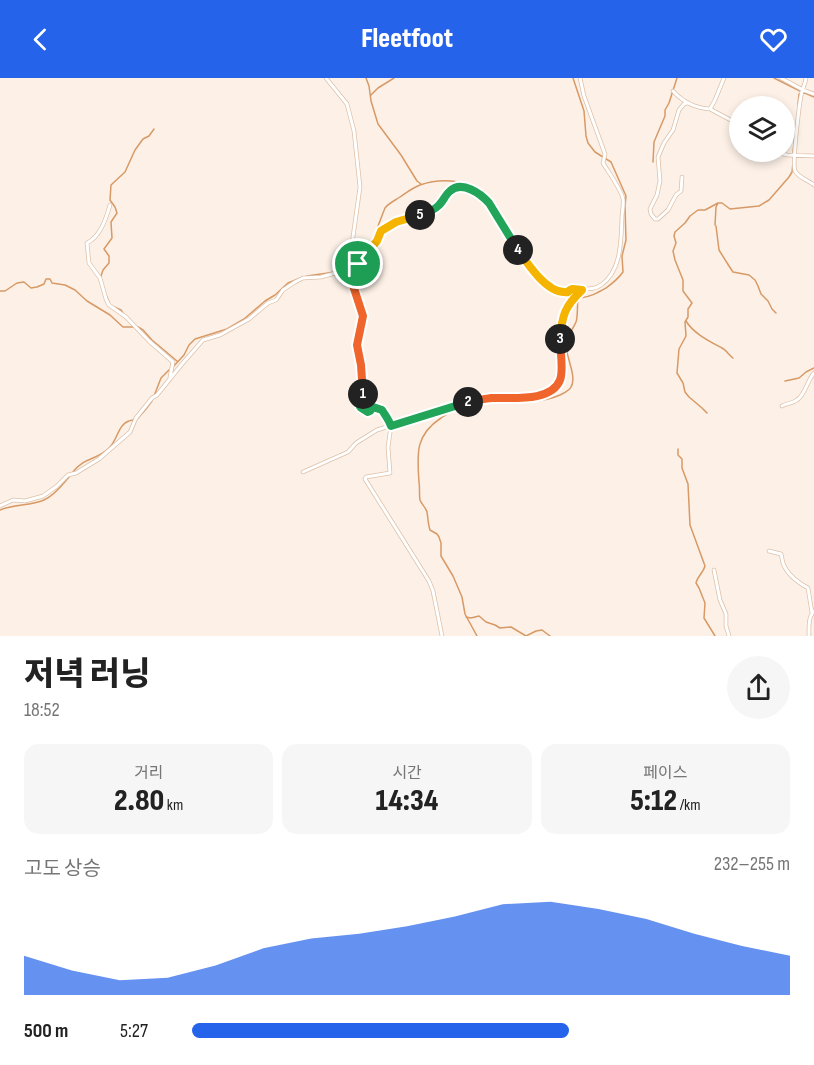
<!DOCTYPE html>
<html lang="ko">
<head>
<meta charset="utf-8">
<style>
	body { margin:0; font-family:"Sofia Sans Condensed","Noto Sans KR",sans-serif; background:#f6f6f6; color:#222; height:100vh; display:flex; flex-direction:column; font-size:22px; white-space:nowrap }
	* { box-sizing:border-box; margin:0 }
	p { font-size:20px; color:#767676 }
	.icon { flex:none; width:33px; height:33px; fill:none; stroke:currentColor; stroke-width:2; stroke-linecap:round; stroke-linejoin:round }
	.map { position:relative; height:558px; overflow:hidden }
	.panel { display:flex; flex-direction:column; background:#fff; flex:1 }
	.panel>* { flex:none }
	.controls { position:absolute; left:729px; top:18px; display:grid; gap:12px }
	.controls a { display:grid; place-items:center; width:66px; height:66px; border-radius:50%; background:#fff; box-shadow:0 3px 9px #0003; font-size:30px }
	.pin { position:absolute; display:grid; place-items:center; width:51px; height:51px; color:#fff; margin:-26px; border:3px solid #fff; border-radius:50%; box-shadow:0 2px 6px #0007 }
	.km { position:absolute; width:30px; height:30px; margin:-15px; border-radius:50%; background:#222; color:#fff; font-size:16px; line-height:30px; text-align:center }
	.round { display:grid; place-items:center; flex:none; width:63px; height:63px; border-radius:32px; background:#f6f6f6 }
	.headline { display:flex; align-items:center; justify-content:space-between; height:102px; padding:0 24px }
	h1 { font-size:33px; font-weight:800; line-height:45px }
	.stats { display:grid; grid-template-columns:repeat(3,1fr); gap:9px; height:102px; padding:6px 24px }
	.stats div { display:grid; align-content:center; border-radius:15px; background:#f6f6f6; text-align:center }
	.stats b { font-size:30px; font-weight:800 }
	.stats small { font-size:16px; font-weight:400 }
	.stats p { font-size:16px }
	.chart { height:168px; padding:12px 24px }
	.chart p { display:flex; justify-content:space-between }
	.chart svg { width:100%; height:108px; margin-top:6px; fill:#2563eb; opacity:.7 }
	ul { padding:0 24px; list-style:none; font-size:20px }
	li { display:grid; grid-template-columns:96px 72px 1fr; align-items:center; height:45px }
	li i { height:15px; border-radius:8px; background:#2563eb }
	header { display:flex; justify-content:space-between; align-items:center; height:78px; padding:0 24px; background:#2563eb; color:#fff; font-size:27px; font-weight:800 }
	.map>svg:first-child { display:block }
</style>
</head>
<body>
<header><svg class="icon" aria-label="back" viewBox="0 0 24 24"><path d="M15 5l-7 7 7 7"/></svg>Fleetfoot<svg class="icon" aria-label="heart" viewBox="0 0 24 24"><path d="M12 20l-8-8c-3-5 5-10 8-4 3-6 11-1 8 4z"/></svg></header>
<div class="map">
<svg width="814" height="558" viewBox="0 0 814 558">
	<rect width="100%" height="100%" fill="#fdf1e7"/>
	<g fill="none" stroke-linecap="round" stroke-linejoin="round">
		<path stroke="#d79965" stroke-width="1.5" d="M366,0L369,8L371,23L378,46L401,77L417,103L421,106
			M774,0L800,13
			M805,15L814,19
			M371,17L378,10L394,0
			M798,26L799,16L805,15
			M793,74L795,58
			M653,84L654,64L665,38V32L669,25L677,0
			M715,147L716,129L718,125
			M716,148L719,172L729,188L733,194L749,197L755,202L758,208L761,216L768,223L772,231L776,235
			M510,162C521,187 549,224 580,220C590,219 597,215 606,210C613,205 618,201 623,194L622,178L626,162L625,128L626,118L611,84L595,74L588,65L586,58L584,33L573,0
			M340,193C370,181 374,157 385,130C389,125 394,123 400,119C406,115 412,110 420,107C443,99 472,102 490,120C498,127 502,138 508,147V152
			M101,198L103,192L109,185V178L104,171L112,160L111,144L117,135L115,129L110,122L111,107L125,94L135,72L143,61L149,58L154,51
			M307,198L335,194
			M104,212L109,224
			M0,213H5L17,205L24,204L31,210L37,209L44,206L46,201H50L52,205L65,207L75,212L87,223L110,237L123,249H133
			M114,229L121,232L124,237
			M686,243C693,255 709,263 722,270C726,272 729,277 733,280
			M138,249L143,252L152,262L177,283
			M173,289L184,277L189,267L195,261L227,251L244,241L265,223L275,217L288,205L303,199
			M785,303L799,300L806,294L814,290
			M154,318L161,300L169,292
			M707,335L702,330L689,319L685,314L683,305L677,295L679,271L686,258L685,244L688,239V231L692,225L683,213V202L675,182L673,173L676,165L674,158L675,154L685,145L690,138L698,132H705L718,125H722L730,131L759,128L769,122L789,99L792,94L793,85
			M138,340L146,331L152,323
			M678,371V377L682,381V390L688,406L690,447L705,488C703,495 697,499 696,505L699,510L705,525L704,540L715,558
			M72,395C85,378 96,383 109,370C119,361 117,344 133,342
			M0,432C14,426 30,428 44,422C55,417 62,407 69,399
			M466,539L471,540L479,538L486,544L495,547L500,550L511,549L526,558L536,553L542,552L550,558
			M477,558L465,536L462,519L453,498L441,478V465L439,459L437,456L430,452C428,446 428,440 427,434C426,430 422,427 420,422C419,417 420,410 419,404C417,376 415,357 441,340C452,332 466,326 479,324C507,320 532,329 560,317C564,315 569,313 571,309C577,300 567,280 566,269C566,259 572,253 576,244C578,238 577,229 578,222"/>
		<defs>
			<path id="minor" d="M326,0L347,26L354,53L360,109L351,173L358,186
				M781,0L803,12L814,16
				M806,0C805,7 802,11 801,18C799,29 792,86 795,93C798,99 809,103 814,107
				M673,13C683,24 695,30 710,31L715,22L724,0
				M710,31L740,47
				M776,74L787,77L814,78
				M682,99L681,113L676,117L668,132L658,141H655L651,136L650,131L657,117L660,103L658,79L664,65L673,52L679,32L684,26L687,25
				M110,127C106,141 100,159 87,165L89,185L100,200L106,221L109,227L126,239L149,263L173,284L170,299
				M348,193L363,238L357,267L361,287V301L363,314L360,329L368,334L371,333L373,329L382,332L384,337L389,341L391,348L388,369L390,395L366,399L365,401L429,503L433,513L442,558
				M782,328C787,325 792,326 797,322C805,317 807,303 814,295
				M303,394L348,374L356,365L377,352L467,324L487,321L532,319L549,314L555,309L560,301V252L565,234L571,222L582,212
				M0,428L13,422L25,423L43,418L57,408L68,397L76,395L99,381L130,354L136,340L152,320L157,317L182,286L203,262L220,257L249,241L268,225L276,222L283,212L295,204L303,200L321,199L351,191L371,172L377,163L381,154L396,144L422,137L435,131L452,111C466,108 479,113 488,124C493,130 496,137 501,143C515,167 531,202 558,213C567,217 567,211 575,211C584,210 593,213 601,207C622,193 621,161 622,139C622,134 624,127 623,121C621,111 609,95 603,85L605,76L584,18L580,0
				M769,473L781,476C782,479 782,482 783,485C787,497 799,505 808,510L812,535
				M714,492L720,522L726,536V548L729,558
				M809,558C809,550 808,539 814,533"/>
		</defs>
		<use href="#minor" stroke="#ddc0a9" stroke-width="4.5"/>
		<use href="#minor" stroke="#fff" stroke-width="3"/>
	</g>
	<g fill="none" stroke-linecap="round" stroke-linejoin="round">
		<defs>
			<path id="split-1" d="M358,186L348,192L363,238L357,267L361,287L363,316"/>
			<path id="split-2" d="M363,316L360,329L368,334L370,333L373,329L382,332C385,337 389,342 391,348L468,324"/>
			<path id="split-3" d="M468,324C476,322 484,321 491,320C510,319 551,325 560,302C564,292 560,272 560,261"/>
			<path id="split-4" d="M518,172C527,185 546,214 564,214C572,215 565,213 573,211C575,211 580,212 582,212C565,228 562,237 560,261"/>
			<path id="split-5" d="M420,137C426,135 433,133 438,128C443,124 445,117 450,113C462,102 481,116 489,125L518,172"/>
			<path id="split-6" d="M358,186L377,163L381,153L396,144L420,137"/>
		</defs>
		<use href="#split-1" stroke="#fff" stroke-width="12"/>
		<use href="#split-2" stroke="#fff" stroke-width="12"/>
		<use href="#split-3" stroke="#fff" stroke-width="12"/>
		<use href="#split-4" stroke="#fff" stroke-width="12"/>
		<use href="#split-5" stroke="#fff" stroke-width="12"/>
		<use href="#split-6" stroke="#fff" stroke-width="12"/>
		<use href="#split-1" stroke="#f0652b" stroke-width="8"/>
		<use href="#split-2" stroke="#22a559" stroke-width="8"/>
		<use href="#split-3" stroke="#f0652b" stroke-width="8"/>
		<use href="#split-4" stroke="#f5b400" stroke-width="8"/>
		<use href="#split-5" stroke="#22a559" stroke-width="8"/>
		<use href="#split-6" stroke="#f5b400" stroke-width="8"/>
	</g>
</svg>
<div class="controls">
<a><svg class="icon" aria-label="layers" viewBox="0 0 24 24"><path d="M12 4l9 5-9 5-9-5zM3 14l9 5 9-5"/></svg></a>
</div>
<div class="pin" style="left:358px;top:186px;background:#1e9e55"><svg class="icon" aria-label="arrive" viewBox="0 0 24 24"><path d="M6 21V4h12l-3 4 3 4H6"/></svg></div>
<b class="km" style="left:363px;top:316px">1</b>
<b class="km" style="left:468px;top:324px">2</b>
<b class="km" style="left:560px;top:261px">3</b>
<b class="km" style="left:518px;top:172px">4</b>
<b class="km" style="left:420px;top:137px">5</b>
</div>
<section class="panel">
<div class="headline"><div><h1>저녁 러닝</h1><p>18:52</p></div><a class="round"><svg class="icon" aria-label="share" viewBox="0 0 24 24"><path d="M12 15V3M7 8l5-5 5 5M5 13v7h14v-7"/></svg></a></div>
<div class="stats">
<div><p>거리</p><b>2.80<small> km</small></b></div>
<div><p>시간</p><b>14:34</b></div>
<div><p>페이스</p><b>5:12<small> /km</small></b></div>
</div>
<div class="chart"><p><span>고도 상승</span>232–255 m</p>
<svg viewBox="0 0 160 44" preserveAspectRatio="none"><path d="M0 44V28L10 34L20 38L30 37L40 32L50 25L60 21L70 19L80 16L90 12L100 7L110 6L120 9L130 13L140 19L150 24L160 28V44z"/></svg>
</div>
<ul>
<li><b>500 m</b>5:27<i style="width:63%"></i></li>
</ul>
</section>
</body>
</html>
